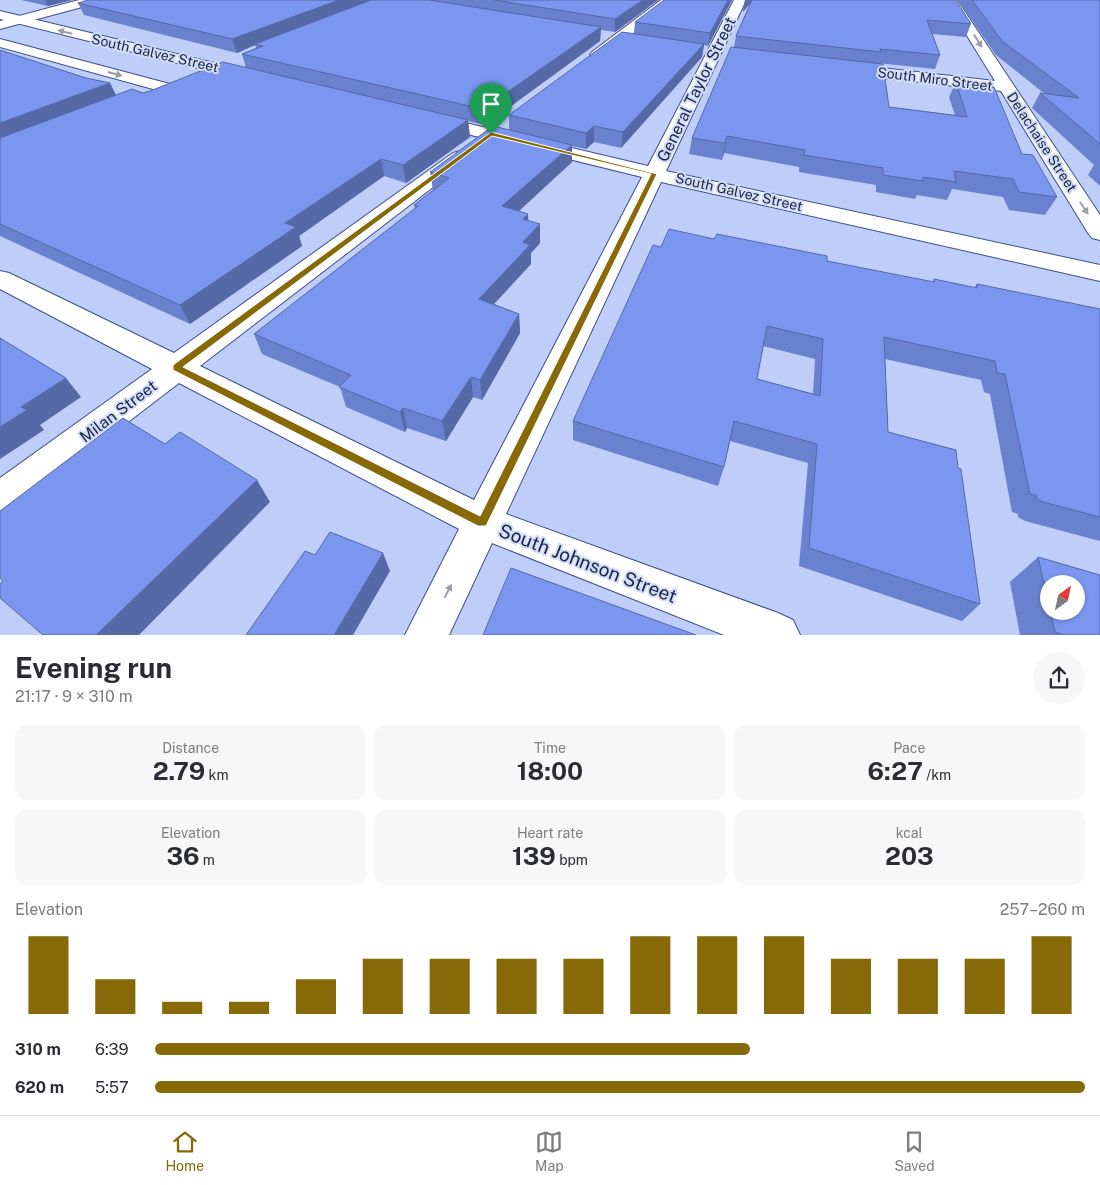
<!DOCTYPE html>
<html lang="en">
<head>
<meta charset="utf-8">
<style>
	body { margin:0; font-family:"Public Sans",sans-serif; background:#f7f7f7; color:#2b2b33; height:100vh; display:flex; flex-direction:column; font-size:19px; white-space:nowrap }
	* { box-sizing:border-box; margin:0 }
	p { font-size:16px; color:#7c7c81 }
	.icon { flex:none; width:28px; height:28px; fill:none; stroke:currentColor; stroke-width:2; stroke-linecap:round; stroke-linejoin:round }
	.map { position:relative; height:635px; overflow:hidden }
	.side { display:flex; flex-direction:column; background:#fff; flex:1 }
	.side>* { flex:none }
	.needle { width:32px; rotate:33deg }
	.tools { position:absolute; left:1040px; top:575px; display:grid; gap:10px }
	.tools a { display:grid; place-items:center; width:45px; height:45px; border-radius:50%; background:#fff; box-shadow:0 1px 4px #0004; font-size:25px }
	.pin { position:absolute; display:grid; place-items:center; width:42px; height:42px; color:#fff; margin:-51px -21px; border-radius:50% 50% 50% 0; rotate:-45deg; box-shadow:0 0 5px #0007 }
	.pin .icon { rotate:45deg }
	.round { display:grid; place-items:center; flex:none; width:52px; height:52px; border-radius:26px; background:#f7f7f7 }
	.head { display:flex; align-items:center; justify-content:space-between; height:85px; padding:0 15px }
	h1 { font-size:28px; font-weight:700; line-height:38px }
	.metrics { display:grid; grid-template-columns:repeat(3,1fr); gap:8px; height:85px; padding:5px 15px }
	.metrics div { display:grid; align-content:center; border-radius:12px; background:#f7f7f7; text-align:center }
	.metrics b { font-size:25px; font-weight:700 }
	.metrics small { font-size:14px; font-weight:400 }
	.metrics p { font-size:14px }
	.chart { height:140px; padding:10px 15px }
	.chart p { display:flex; justify-content:space-between }
	.chart svg { width:100%; height:90px; margin-top:5px; stroke:#876a07; stroke-width:6 }
	ul { padding:0 15px; list-style:none; font-size:16px }
	li { display:grid; grid-template-columns:80px 60px 1fr; align-items:center; height:38px }
	li i { height:12px; border-radius:6px; background:#876a07 }
	.menu { display:flex; justify-content:space-around; align-items:center; height:70px; border-top:1px solid #e1e1e2; background:#fff; font-size:14px; color:#7c7c81 }
	.menu a { display:grid; justify-items:center; gap:2px }
	.menu .selected { color:#876a07 }
	.map>svg:first-child { display:block }
</style>
</head>
<body>
<div class="map">
<svg width="1100" height="635" viewBox="0 0 1100 635">
	<rect width="100%" height="100%" fill="#becef9"/>
	<g fill="none" stroke-linecap="round" stroke-linejoin="round">
		<defs>
			<path id="street" d="M661,0H675L602,58H592L590,55L592,52Z
				M734,0H746L666,171L1100,265V281L661,182L506,514L778,613L793,620L800,635H724L492,543L449,635H405L459,529L179,383L13,510L0,515V478L152,369L0,289V271L9,273L174,353L453,153L460,151L467,153L470,157L467,161L200,366L474,500L642,177L426,124L423,120L426,116L432,115L648,166Z
				M945,0H957L1100,215V240L1092,238L1088,233L1001,91L847,74L842,72L839,69L842,66L847,64L995,81Z
				M0,11L251,72L254,75L251,78L246,80L0,19Z
				M0,39L170,84L172,87L170,90L164,92L0,47Z"/>
			<path id="secondary" d="M79,0H99L97,3L0,29V21Z"/>
		</defs>
		<use href="#street" stroke="#3d4f8d" stroke-width="2"/>
		<use href="#secondary" stroke="#3d4f8d" stroke-width="2"/>
		<use href="#street" fill="#fff" fill-rule="evenodd"/>
		<use href="#secondary" fill="#fff" fill-rule="evenodd"/>
	</g>
	<path fill="#6981ce" fill-rule="evenodd" d="M21,0H72L48,6Z
		M88,0H658L615,32L601,30L600,41L485,125L468,121L470,137L406,183L384,176L299,236L302,246L190,324L0,236V50L86,78L110,83L116,95L143,93L246,68L242,54L256,48L255,45L237,53L84,15L78,3Z
		M732,0L708,46L704,45L702,57L621,148L594,142L586,149L572,146V162L518,211L529,221L540,243L531,253V264L494,304L519,314L520,333L482,400L473,397L446,441L407,428L405,432L346,407L340,387L262,354L254,334L415,209L414,205L433,190L430,172L509,130V115L634,33L635,22Z
		M745,0H956L971,24L966,37L932,34L940,55L935,69L877,63L889,107L955,115L949,97L956,82L1022,154L1057,197L1045,215L1009,210L1003,197L952,189L947,200L917,195L915,199L876,192V185L799,172V167L724,153L722,160L689,154L692,138L734,47L736,36L750,3L743,12Z
		M958,0H1100V186L1088,175L1094,165L1032,108L1040,93L1045,94L996,55Z
		M714,239L933,282L934,279L974,288L977,284L1100,309V541L1025,521L1018,517V514L1012,512L990,394L984,392L981,380L885,359L888,432L980,604L962,621L799,566L808,463L730,441L724,467L718,486L573,440V421L661,247ZM763,346L815,359L813,394L757,379Z
		M1038,557L1100,635H1020L1010,582ZM1049,584L1076,611H1049Z"/>
	<path fill="#5569a7" d="M45,0H72L48,6Z
		M339,0H373L255,44V45L237,53L232,39Z
		M643,0H658L615,32V19Z
		M728,0H732L708,46L710,33Z
		M745,0H753L743,12Z
		M601,27L600,41L485,125L483,109Z
		M704,44L702,57L621,148L623,132Z
		M110,83L117,98L0,143V123Z
		M468,120L470,137L406,183L403,165Z
		M594,126V142L586,149V133Z
		M727,136L724,153L722,160L725,143Z
		M572,145V162L504,225L502,206Z
		M381,159L384,176L299,236L302,246L190,324L180,305L285,223Z
		M528,214L529,232L523,219Z
		M540,224V243L531,253V264L481,318L479,299L523,242Z
		M519,314L520,333L482,400L480,380Z
		M471,377L473,397L446,441L442,421Z
		M66,378L81,397L40,425L44,430L0,459V427L21,407Z
		M403,408L407,428L405,432L400,412Z
		M257,480L270,502L139,635H96Z
		M383,553L390,571L353,635H334Z"/>
	<path fill="#7a96ef" stroke="#5569a7" fill-rule="evenodd" d="M88,0H339L232,39L78,3Z
		M371,0H429L601,27L483,109L242,54L263,46L255,44Z
		M494,0H643L615,19Z
		M664,0H728L710,33L635,22Z
		M752,0H956L971,24L927,20L940,55L880,49L881,52L736,36Z
		M972,0H1100V144L1040,93L1079,98L1002,41Z
		M622,32L704,44L623,132L594,126L586,133L509,115Z
		M731,47L883,64L889,107L967,117L956,82L994,87L1022,154L1033,155L1057,197L1019,192L1013,179L954,171L956,182L923,177V181L883,175V168L804,155L805,150L727,136L725,143L692,138Z
		M0,50L86,78L110,83L0,123Z
		M223,62L468,120L403,165L381,159L285,223L296,227L180,305L0,224V138L132,89L143,93L150,91Z
		M493,126L572,145L502,206L528,214L523,219L540,224L523,242L530,245L479,299L519,314L480,380L471,377L442,421L403,408L400,412L339,387L351,375L254,334L418,206L414,205L449,178L430,172Z
		M669,229L714,239L717,234L827,256V261L934,282V279L977,288V284L1100,309V517L1043,502L1036,498V495L1030,494L1005,374L997,373L995,361L884,337L888,432L956,450L958,468L961,469L980,604L809,548L817,444L734,421L724,467L573,421L653,245L661,247ZM767,326L823,339L820,396L757,379Z
		M0,338L66,378L21,407L27,410L0,427Z
		M123,418L165,444L180,432L257,480L96,635H43L0,598V584L3,581L0,578V511Z
		M330,532L383,553L334,635H246L305,551L315,555Z
		M1038,557L1100,575V635H1064L1055,632L1050,611H1076V584H1049V605Z
		M511,568L696,635H483Z"/>
	<defs><path id="oneway-solid" d="M-6-.8H1V-3.2L6.5 0L1 3.2V.8H-6Z" transform="scale(1.25)"/></defs>
	<g fill="#9a9eaa">
		<use href="#oneway-solid" transform="translate(65 32) rotate(-166)"/>
		<use href="#oneway-solid" transform="translate(978 41) rotate(58)"/>
		<use href="#oneway-solid" transform="translate(115 74) rotate(15)"/>
		<use href="#oneway-solid" transform="translate(1084 208) rotate(57)"/>
		<use href="#oneway-solid" transform="translate(448 591) rotate(-64)"/>
	</g>
	<path fill="#876a07" stroke="#fff" fill-rule="evenodd" d="M491,132L657,174L486,526H478L173,370V365ZM492,136L651,174L480,516L183,367Z"/>
	<g text-anchor="middle" stroke-width="4" stroke-linejoin="round" paint-order="stroke">
		<g font-size="14" fill="#1e2742" stroke="#d1dcf8">
			<text transform="translate(155 53) rotate(13)" y="5">South Galvez Street</text>
			<text transform="translate(935 79) rotate(7)" y="5">South Miro Street</text>
			<text transform="translate(1042 142) rotate(57)" y="5">Delachaise Street</text>
			<text transform="translate(739 192) rotate(13)" y="5">South Galvez Street</text>
		</g>
		<g font-size="16" fill="#1e2742" stroke="#d1dcf8">
			<text transform="translate(696 89) rotate(-64)" y="6">General Taylor Street</text>
			<text transform="translate(118 411) rotate(-37)" y="6">Milan Street</text>
		</g>
		<g font-size="19" fill="#1e2742" stroke="#d1dcf8">
			<text transform="translate(588 563) rotate(21)" y="7">South Johnson Street</text>
		</g>
	</g>
</svg>
<div class="tools">
<a><svg class="needle" viewBox="-14 -14 28 28"><path d="M0-13l5 13h-10z" fill="#e53935"/><path d="M0 13l5-13h-10z" fill="#7c7c81"/></svg></a>
</div>
<div class="pin" style="left:491px;top:134px;background:#1e9e55"><svg class="icon" aria-label="arrive" viewBox="0 0 24 24"><path d="M6 21V4h12l-3 4 3 4H6"/></svg></div>
</div>
<section class="side">
<div class="head"><div><h1>Evening run</h1><p>21:17 · 9 × 310 m</p></div><a class="round"><svg class="icon" aria-label="share" viewBox="0 0 24 24"><path d="M12 15V3M7 8l5-5 5 5M5 13v7h14v-7"/></svg></a></div>
<div class="metrics">
<div><p>Distance</p><b>2.79<small> km</small></b></div>
<div><p>Time</p><b>18:00</b></div>
<div><p>Pace</p><b>6:27<small> /km</small></b></div>
</div>
<div class="metrics">
<div><p>Elevation</p><b>36<small> m</small></b></div>
<div><p>Heart rate</p><b>139<small> bpm</small></b></div>
<div><p>kcal</p><b>203</b></div>
</div>
<div class="chart"><p><span>Elevation</span>257–260 m</p>
<svg viewBox="0 0 160 44" preserveAspectRatio="none"><path d="M5 44V6M15 44V27M25 44V38M35 44V38M45 44V27M55 44V17M65 44V17M75 44V17M85 44V17M95 44V6M105 44V6M115 44V6M125 44V17M135 44V17M145 44V17M155 44V6"/></svg>
</div>
<ul>
<li><b>310 m</b>6:39<i style="width:64%"></i></li>
<li><b>620 m</b>5:57<i style="width:100%"></i></li>
</ul>
</section>
<nav class="menu">
<a class="selected"><svg class="icon" aria-label="home" viewBox="0 0 24 24"><path d="M3 11l9-7 9 7M6 9v11h12V9"/></svg>Home</a>
<a><svg class="icon" aria-label="map" viewBox="0 0 24 24"><path d="M3 6l6-2 6 2 6-2v14l-6 2-6-2-6 2zM9 4v14M15 6v14"/></svg>Map</a>
<a><svg class="icon" aria-label="saved" viewBox="0 0 24 24"><path d="M7 4h10v16l-5-4-5 4z"/></svg>Saved</a>
</nav>
</body>
</html>
